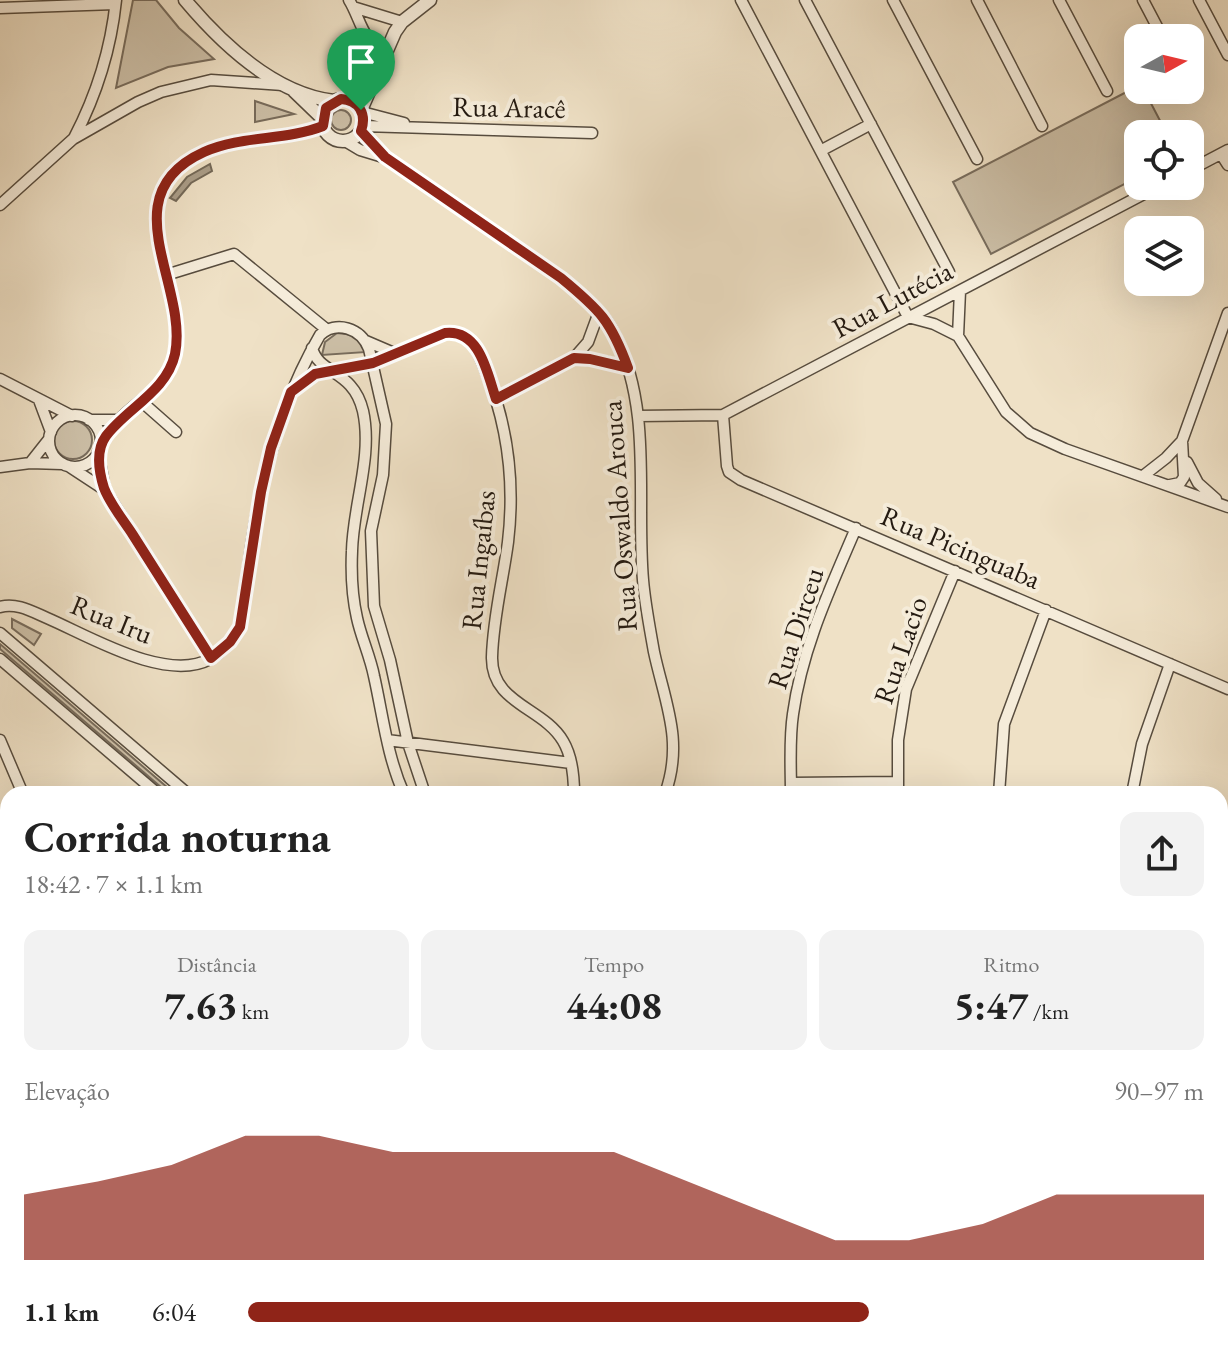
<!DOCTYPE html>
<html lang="pt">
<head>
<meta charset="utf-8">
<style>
	body { margin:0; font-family:"EB Garamond",serif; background:#f2f2f2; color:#222; height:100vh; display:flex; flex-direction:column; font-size:30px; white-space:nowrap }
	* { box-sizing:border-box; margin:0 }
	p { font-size:26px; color:#767676 }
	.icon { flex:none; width:44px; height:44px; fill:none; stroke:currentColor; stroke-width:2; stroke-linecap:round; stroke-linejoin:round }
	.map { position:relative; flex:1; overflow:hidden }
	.drawer { position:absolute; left:0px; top:786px; width:1228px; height:574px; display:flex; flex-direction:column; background:#fff; border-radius:24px 24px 0 0; box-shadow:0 8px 32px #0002 }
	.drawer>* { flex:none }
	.needle { width:52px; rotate:82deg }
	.buttons { position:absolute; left:1124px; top:24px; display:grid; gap:16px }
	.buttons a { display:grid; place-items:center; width:80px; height:80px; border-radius:16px; background:#fff; box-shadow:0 8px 32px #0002; font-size:40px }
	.pin { position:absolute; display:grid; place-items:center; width:68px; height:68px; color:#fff; margin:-82px -34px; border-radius:50% 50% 50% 0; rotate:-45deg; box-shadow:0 0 8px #0007 }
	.pin .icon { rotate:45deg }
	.round { display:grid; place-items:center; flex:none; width:84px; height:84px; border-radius:16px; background:#f2f2f2 }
	.headline { display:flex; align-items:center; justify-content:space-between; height:136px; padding:0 24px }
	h1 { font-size:44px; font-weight:700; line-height:60px }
	.figures { display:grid; grid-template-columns:repeat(3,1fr); gap:12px; height:136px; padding:8px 24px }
	.figures div { display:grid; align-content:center; border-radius:16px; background:#f2f2f2; text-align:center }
	.figures b { font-size:40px; font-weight:700 }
	.figures small { font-size:22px; font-weight:400 }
	.figures p { font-size:22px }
	.chart { height:224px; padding:16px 24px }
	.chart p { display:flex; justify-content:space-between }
	.chart svg { width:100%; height:144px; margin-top:8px; fill:#8f2418; opacity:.7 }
	ul { padding:0 24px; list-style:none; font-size:26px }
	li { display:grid; grid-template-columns:128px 96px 1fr; align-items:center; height:60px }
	li i { height:20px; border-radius:10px; background:#8f2418 }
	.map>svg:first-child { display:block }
</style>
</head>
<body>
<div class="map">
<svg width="1228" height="1359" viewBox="0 0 1228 1359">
	<rect width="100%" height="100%" fill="#efe1c6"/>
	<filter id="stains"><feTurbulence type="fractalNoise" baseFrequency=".0025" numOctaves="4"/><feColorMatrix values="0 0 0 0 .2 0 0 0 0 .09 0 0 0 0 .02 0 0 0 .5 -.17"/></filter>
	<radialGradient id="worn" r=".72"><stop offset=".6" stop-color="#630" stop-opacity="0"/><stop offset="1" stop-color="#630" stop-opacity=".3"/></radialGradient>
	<path fill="#ccbfa7" stroke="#786c5c" stroke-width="2" d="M133,0H156L179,28L214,59L168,67L116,88Z
		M1138,86V90H1144L1167,134H1138V177L991,254L953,182Z
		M255,101L294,114L255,122Z
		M331 120a10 10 0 1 1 20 0a10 10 0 1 1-20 0Z
		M337,333L354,335L367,352L322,355L325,342Z
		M54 440a19 19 0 1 1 38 0a19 19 0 1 1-38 0Z
		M12,619L41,634L34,645L12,628Z
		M0,644L175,794H169L0,649Z
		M468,1352H505L510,1358H441L442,1353Z"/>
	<path fill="#aa9d88" stroke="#746958" stroke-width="2" d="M210,164L212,171L191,183L176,201L170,198L187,177Z"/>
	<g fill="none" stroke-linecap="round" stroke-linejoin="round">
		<defs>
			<path id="minor" d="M349,0C361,19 361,41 385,50
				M741,0L908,317L934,324L958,336L1006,412L1030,433L1065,449L1228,507
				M805,0L949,272
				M893,0L977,159
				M977,0L1042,126
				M1059,0L1107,91
				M1143,0L1163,38
				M1199,0L1228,55
				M353,7L402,22
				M0,8L115,4
				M362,112L404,123
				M363,126L592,133
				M361,131L385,157L561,278C581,294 604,311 615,335C653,410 636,499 643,580C645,604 650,629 654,652C665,703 684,741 665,794
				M74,138C97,94 111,49 116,0
				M345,141L360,150L383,157
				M822,150L871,124
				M1221,154L1228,165
				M1190,170L1228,150
				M0,205L73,139L138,102L161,92L211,80L283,85
				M166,275L234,254L326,329
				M958,336L960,291
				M366,341L394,353
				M312,348C319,375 353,369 363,411C373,456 353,505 352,551C351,573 352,596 357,618C361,637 370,656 374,676C383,716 387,756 404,794
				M574,358L607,362L628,368
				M0,379L72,416
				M296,388L315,374L373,363L445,333C470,330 477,349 485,369C508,425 515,483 508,542C503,580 493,618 492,657C491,704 543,707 563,741C572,756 574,776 574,794
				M496,399L574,358L588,342L599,312
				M39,400L51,432
				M142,402L176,432
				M723,415L727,466L729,472L741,480L1228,689
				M49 441a26 26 0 1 1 52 0a26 26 0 1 1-52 0Z
				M638,416L723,415L1159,186
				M89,420H119
				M100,444C106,436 112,427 119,420C139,399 167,387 175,357C192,287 107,198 204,152C241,134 285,141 323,126
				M98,452L105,490L211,658
				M1187,462L1198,483L1216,499
				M30,463L49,439
				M0,467L30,463L62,464
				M70,467L105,490
				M1143,476L1166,458L1182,441
				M1170,485L1180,483L1184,477L1182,441L1228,313
				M0,607C16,602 33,612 47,618C89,636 166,683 210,659C223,652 232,639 240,627C246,599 247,570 252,541C263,469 283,398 320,335C336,320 361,328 369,349L386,424L383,475L371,531L374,606L390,660L408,743L425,794
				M0,633L188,794
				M0,659L158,794
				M0,740L23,794
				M387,740L571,763
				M791,783L898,782
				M791,794C791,768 789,740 793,714C802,648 830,589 856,528
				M898,794V740L906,689L955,571
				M999,794L1004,724L1046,610
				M1132,794L1142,744L1170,664
				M1220,858L1228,862
				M1220,920L1228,901
				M0,984H8
				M1220,1054L1228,1057
				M0,1068L8,1069
				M1220,1169L1228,1172
				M0,1190H8
				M1220,1269L1228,1271
				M213,1352L222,1359
				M255,1359L259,1352
				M724,1359L726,1352
				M810,1359L812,1352
				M893,1359L896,1352
				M994,1359L997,1352
				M1094,1359L1097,1352
				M1194,1359L1197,1352"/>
			<path id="tertiary" d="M185,0C222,44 274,94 334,101
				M365,70L366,38
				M294,91L322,118
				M322 120a21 21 0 1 1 42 0a21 21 0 1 1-42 0Z
				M348,100L373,61L383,52
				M361,110L395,32L402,22L430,0
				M0,937L8,948"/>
			<path id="secondary" d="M0,1284H8
				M0,1305H8
				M1220,1318L1228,1319
				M1220,1335L1228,1336
				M352,1352L399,1359
				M516,1352L521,1359
				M552,1359L580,1352"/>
		</defs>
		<use href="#minor" stroke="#574c3e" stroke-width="13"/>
		<use href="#tertiary" stroke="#574c3e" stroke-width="15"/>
		<use href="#secondary" stroke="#241a11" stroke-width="17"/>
		<use href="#minor" stroke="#f5ecda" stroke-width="10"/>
		<use href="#tertiary" stroke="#f5ecda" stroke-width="12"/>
		<use href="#secondary" stroke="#f5ecda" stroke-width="14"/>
	</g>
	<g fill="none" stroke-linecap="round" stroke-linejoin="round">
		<defs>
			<path id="route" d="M341,99C359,100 367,114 361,131L385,157L561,278C600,310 611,321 628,368L590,359L574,358L496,399C487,373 480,329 445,333L373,363L315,374L291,392L271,448L261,492L240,627L230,642L211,658C185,617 159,576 133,535C124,521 110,504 104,488C99,472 95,451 106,436C127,408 167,391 175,354C189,285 109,195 204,152C242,135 285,141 323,126L326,108Z"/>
		</defs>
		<use href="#route" stroke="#fff" stroke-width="16"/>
		<use href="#route" stroke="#8f2418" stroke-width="10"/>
	</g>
	<g text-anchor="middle" stroke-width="8" stroke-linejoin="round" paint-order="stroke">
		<g font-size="28" fill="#241a11" stroke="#f5ecda">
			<text transform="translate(509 107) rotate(1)" y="10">Rua Aracê</text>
			<text transform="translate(892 299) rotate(-28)" y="10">Rua Lutécia</text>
			<text transform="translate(619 516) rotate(-94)" y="10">Rua Oswaldo Arouca</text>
			<text transform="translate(961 547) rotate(23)" y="10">Rua Picinguaba</text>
			<text transform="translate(478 560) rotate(-84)" y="10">Rua Ingaíbas</text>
			<text transform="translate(112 619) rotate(22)" y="10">Rua Iru</text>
			<text transform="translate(795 628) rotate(-72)" y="10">Rua Dirceu</text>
			<text transform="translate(900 650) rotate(-71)" y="10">Rua Lacio</text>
		</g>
	</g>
	<rect width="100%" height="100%" filter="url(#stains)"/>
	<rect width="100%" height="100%" fill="url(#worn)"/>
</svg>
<div class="buttons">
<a><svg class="needle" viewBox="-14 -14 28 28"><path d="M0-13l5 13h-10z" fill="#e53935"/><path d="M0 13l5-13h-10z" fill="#767676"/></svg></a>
<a><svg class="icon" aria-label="locate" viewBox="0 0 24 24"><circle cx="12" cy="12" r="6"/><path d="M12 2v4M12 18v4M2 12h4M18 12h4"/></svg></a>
<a><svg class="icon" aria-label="layers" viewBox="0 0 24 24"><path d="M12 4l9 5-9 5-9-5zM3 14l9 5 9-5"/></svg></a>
</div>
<div class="pin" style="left:361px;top:110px;background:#1e9e55"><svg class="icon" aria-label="arrive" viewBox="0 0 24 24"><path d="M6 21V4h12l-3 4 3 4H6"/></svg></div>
<section class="drawer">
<div class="headline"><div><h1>Corrida noturna</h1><p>18:42 · 7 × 1.1 km</p></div><a class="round"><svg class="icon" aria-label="share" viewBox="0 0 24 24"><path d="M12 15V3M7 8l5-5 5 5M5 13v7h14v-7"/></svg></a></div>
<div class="figures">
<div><p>Distância</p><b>7.63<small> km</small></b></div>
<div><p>Tempo</p><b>44:08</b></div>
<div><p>Ritmo</p><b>5:47<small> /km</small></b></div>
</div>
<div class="chart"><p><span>Elevação</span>90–97 m</p>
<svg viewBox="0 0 160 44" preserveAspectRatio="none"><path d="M0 44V24L10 20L20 15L30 6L40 6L50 11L60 11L70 11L80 11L90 20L100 29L110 38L120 38L130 33L140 24L150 24L160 24V44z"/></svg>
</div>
<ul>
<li><b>1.1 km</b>6:04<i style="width:65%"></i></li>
</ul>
</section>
</div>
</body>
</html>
